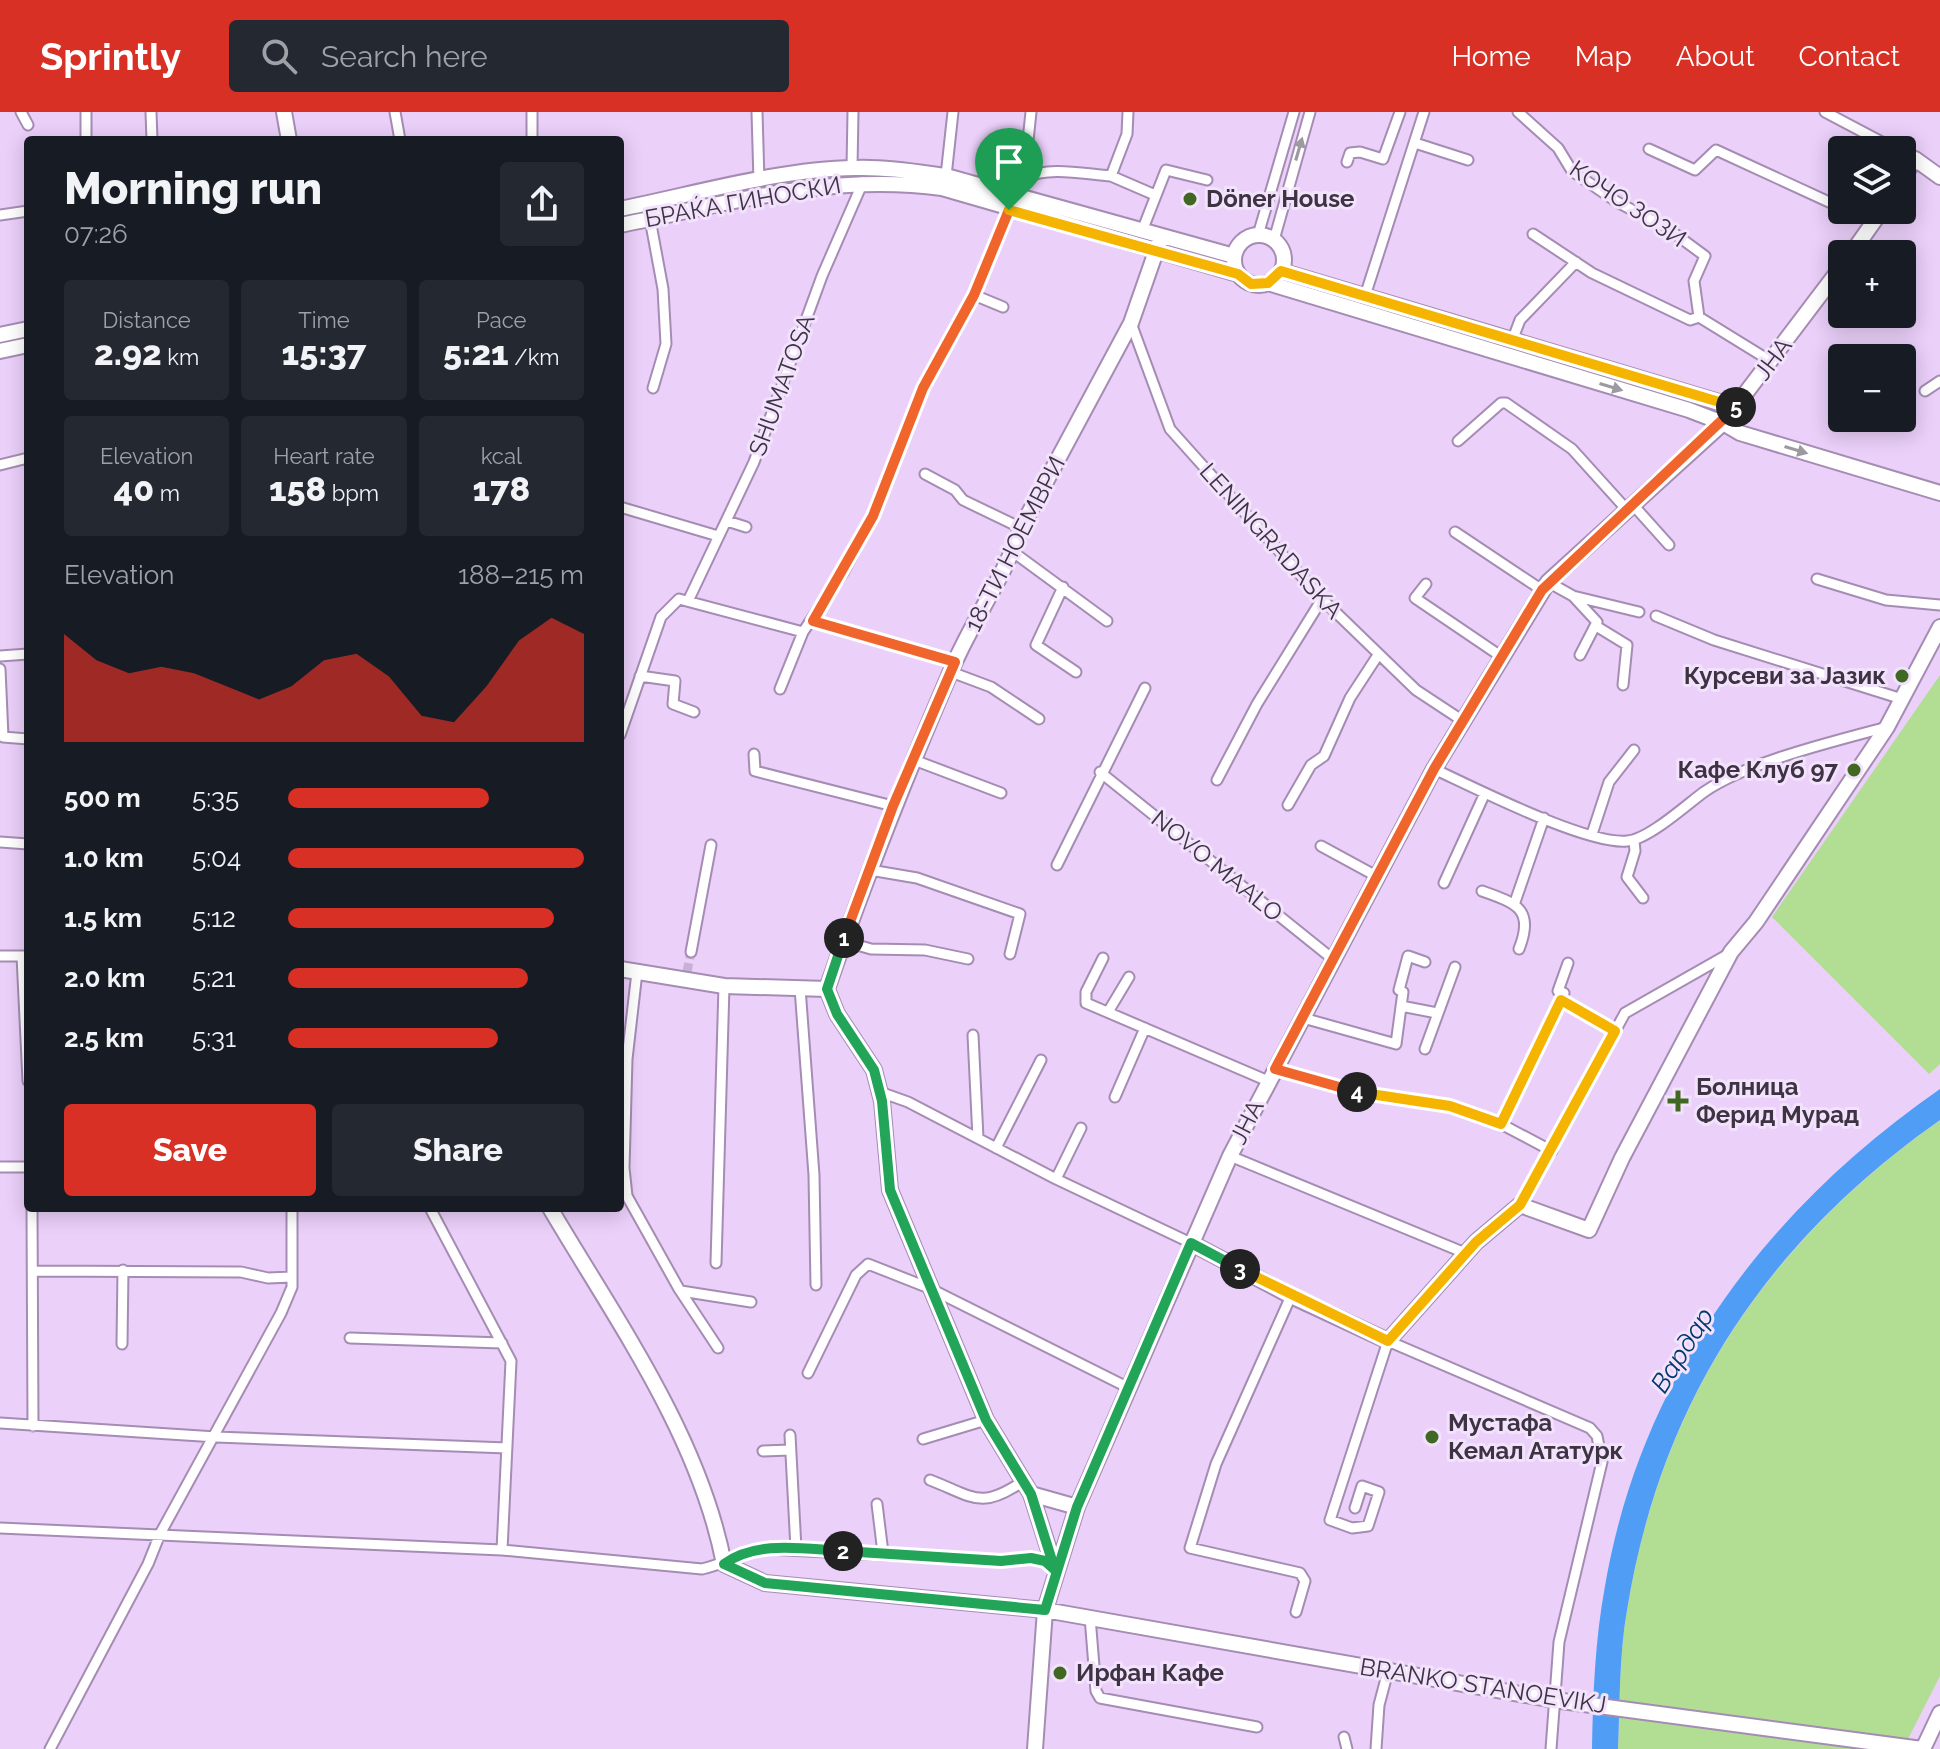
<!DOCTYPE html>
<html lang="en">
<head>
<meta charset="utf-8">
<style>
	body { margin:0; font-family:Raleway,sans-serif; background:#242831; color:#f1f3f6; height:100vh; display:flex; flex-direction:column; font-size:30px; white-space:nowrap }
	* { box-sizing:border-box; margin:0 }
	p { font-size:26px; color:#9ea1a6 }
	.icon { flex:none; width:44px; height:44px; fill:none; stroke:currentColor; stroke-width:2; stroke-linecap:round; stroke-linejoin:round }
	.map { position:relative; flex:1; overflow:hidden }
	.drawer { position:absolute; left:24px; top:24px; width:600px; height:1076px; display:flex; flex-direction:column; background:#171b24; border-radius:8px; box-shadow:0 4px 20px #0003 }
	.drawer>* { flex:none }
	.tools { position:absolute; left:1828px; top:24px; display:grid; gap:16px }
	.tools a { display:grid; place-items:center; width:88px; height:88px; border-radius:8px; background:#171b24; box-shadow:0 4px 20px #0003; font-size:40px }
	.pin { position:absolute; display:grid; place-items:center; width:68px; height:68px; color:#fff; margin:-82px -34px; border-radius:50% 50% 50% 0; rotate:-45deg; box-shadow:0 0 8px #0007 }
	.pin .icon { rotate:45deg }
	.km { position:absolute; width:40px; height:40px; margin:-20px; border-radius:50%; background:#222; color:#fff; font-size:22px; line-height:40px; text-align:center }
	.round { display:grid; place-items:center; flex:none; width:84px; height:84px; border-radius:8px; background:#242831 }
	.head { display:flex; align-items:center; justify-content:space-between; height:136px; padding:0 40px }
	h1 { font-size:44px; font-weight:800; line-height:60px }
	.metrics { display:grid; grid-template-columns:repeat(3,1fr); gap:12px; height:136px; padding:8px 40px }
	.metrics div { display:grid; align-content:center; border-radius:8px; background:#242831; text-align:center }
	.metrics b { font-size:34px; font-weight:800 }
	.metrics small { font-size:22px; font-weight:400 }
	.metrics p { font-size:22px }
	.chart { height:224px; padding:16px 40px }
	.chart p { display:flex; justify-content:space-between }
	.chart svg { width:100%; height:144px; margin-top:8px; fill:#d93025; opacity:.7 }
	.primary-button { display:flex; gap:16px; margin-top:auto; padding:16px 40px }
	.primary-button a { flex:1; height:92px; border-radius:8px; background:#d93025; color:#fff; font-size:32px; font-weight:800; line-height:92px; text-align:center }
	.primary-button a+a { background:#242831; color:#f1f3f6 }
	ul { padding:0 40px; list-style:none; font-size:26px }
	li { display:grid; grid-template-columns:128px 96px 1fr; align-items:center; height:60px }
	li i { height:20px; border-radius:10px; background:#d93025 }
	header { display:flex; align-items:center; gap:48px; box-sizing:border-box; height:112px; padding:0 40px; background:#d93025; color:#fff }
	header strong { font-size:38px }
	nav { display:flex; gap:44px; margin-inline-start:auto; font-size:28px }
	.search { width:560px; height:72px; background:#242831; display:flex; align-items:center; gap:20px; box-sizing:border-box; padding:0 28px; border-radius:8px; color:#9ea1a6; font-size:30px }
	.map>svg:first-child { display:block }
</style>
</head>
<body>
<header>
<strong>Sprintly</strong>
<div class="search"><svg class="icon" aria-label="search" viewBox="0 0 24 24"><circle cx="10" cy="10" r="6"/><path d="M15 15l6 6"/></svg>Search here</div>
<nav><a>Home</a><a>Map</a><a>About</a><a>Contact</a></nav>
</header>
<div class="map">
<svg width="1940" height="1637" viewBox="0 0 1940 1637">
	<rect width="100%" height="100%" fill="#ebd0fa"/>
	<path fill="#b2de94" d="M1940,563V952L1929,962L1772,805Z
		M1940,1008V1564L1903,1637H1618C1620,1591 1619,1543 1627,1498C1661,1288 1768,1130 1940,1008Z"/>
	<path fill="#509df5" d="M1940,977V1008C1767,1130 1661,1288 1627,1498C1619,1543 1620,1591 1618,1637H1592C1593,1582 1595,1528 1605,1474C1641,1264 1767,1097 1940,977Z"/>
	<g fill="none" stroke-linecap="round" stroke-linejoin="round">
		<path stroke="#c8b1d5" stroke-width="9" stroke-dasharray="9 4.5" stroke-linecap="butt" d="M687,860L691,840"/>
		<defs>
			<path id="street" d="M21,0L28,13
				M86,0V28
				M151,0L152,28
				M395,0L400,28
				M532,0V28
				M757,0L759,69
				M1518,0L1558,36L1572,59L1617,90L1667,116L1705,144L1694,169L1699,205L1772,250
				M1825,0L1897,38
				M1415,31L1468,48
				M1649,37L1695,58L1716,38L1842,96
				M1347,50L1350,41L1360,40L1383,47L1400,0
				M852,56L853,0
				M946,64L953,0
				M1111,64L1155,83
				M1024,66L1031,0
				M1847,98L1874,111
				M0,103L28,99
				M650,107L663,177L666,232L653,276
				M1142,119L1166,58L1207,68
				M1533,122L1592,161L1690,208L1699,205
				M1258,123L1294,0
				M1274,128L1310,0
				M974,183L1003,195
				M1365,184L1424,0
				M1131,211L1170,317L1322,487L1416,578L1463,609
				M1512,229L1520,208L1576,150
				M1925,279L1940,269
				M1458,329L1501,291H1506L1572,337L1628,399
				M0,353L28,346
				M925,362L955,378L963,388L1021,416
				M1634,394L1669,433
				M620,395L718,424
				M727,409L746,415
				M1455,420L1542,478
				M1013,440L1107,509
				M1817,467L1886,488L1940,493
				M1548,470L1573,484L1639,500
				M1426,472L1415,486L1502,545
				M1063,475L1036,533L1076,560
				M1573,484L1597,510L1580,543
				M689,487L754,350L822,164L863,70
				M1656,504L1714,528L1902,587
				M813,509L955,550
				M1596,514L1627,533L1623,573
				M0,544L28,542
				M0,557L3,625L28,627
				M951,560L991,575L1039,607
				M640,564L675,569L673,592L694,600
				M780,577L803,520L844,459L873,404L923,276L974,183L1024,66C1050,54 1083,62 1111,64L1127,22L1128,0
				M620,623L661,505L679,487L803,520
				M754,642L755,659L893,694
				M914,648L1001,681
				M1434,657C1475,676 1587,733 1627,729C1648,728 1686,693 1704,680C1747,650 1835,629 1887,615
				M1100,660L1334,848
				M1217,668L1257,592L1322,487
				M1288,693L1311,653L1324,644L1350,586L1378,543
				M1592,722L1609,670L1634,638
				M1634,729L1635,739L1627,765L1643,786
				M0,730L28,732
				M1321,734L1378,765
				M1057,753L1145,576
				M870,758L917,766L1020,802L1010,842
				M1444,771L1485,681
				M1482,779C1516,791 1535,797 1519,837
				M1515,790L1544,706
				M843,829L871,837L925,838L968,847
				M691,840L711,733
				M0,844H28
				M22,844L28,969
				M1103,846L1086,880V891L1268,969
				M637,860L627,947L624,1056L627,1084L679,1177L718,1236
				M800,876L814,1063L816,1173
				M1561,888L1615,919
				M1401,894L1437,901
				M1108,900L1129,865
				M1303,906L1396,932L1403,880L1399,878L1408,844L1425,850
				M973,923L978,1026
				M1425,937L1455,855
				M1275,957L1356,980L1450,994L1501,1012L1552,1039
				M880,980L908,990L1056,1067L1191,1131
				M1115,985L1145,916
				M1501,1012L1564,881L1558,879L1568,851
				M996,1036L1041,948
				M1230,1044L1465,1141
				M0,1055H28
				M1056,1067L1081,1016
				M1520,1093L1625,901L1727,843
				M32,1096L33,1314
				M430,1096L511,1249L502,1438
				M716,1151L724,874
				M33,1159L241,1160L268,1166L292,1165
				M681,1179L751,1190
				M1291,1184L1216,1352L1190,1436L1300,1461L1305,1469L1296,1500
				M350,1226L502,1231
				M122,1232L123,1158
				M808,1261L856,1163L868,1152L929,1176L1127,1275
				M0,1311L216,1325L507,1336
				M790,1323L796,1437
				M923,1327L986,1308
				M763,1339L790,1338
				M930,1368C974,1385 980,1398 1022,1370
				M877,1392L883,1441
				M1355,1396L1362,1374L1379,1380L1368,1414L1352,1416L1330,1408L1388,1229L1590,1316L1597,1324L1602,1350L1559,1530L1551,1637
				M0,1416L502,1438L702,1457C728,1451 740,1440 767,1437L1001,1449C1020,1448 1038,1443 1053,1455
				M1090,1505L1096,1579L1100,1586L1257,1615
				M1344,1625L1347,1637
				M50,1637L148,1452L160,1422L281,1201L292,1175V1096
				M1376,1637L1379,1593L1388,1559"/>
			<path id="secondary" d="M284,0L289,28
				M1902,67L1915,47L1940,65
				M620,97C695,82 779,57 855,56C885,55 916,60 946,64L1234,144
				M620,113C729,91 830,61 942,76L1238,162
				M1234 148a25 25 0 1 1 50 0a25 25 0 1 1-50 0Z
				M1851,142L1882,98
				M1281,159L1736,295
				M1268,171L1689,298L1723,311L1740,321L1940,381
				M0,223L28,217
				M0,239L28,233
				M620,857L724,874L827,877
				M550,1096C616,1208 699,1323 724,1452L765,1471L1045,1498L1554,1588L1922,1637
				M1191,1131L1291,1184L1388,1229L1476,1130L1520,1093L1589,1118L1622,1046L1731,840L1756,810L1887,615L1940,515
				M1031,1382L1077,1395
				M1055,1457L1031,1382L986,1308L890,1078L882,989L874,958L837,902L827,877C865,767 908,659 954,552C974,506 1005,464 1021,416L1131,211L1161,125
				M1035,1637L1045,1498L1077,1395L1230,1044L1434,657L1548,470L1723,311L1842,154
				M1923,1637L1940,1601"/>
		</defs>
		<use href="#street" stroke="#a58cb3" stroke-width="13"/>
		<use href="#secondary" stroke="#a58cb3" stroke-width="18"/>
		<use href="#street" stroke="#fff" stroke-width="9"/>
		<use href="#secondary" stroke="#fff" stroke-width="14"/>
	</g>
	<defs><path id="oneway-solid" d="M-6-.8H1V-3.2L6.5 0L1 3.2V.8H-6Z" transform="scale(2)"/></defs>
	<g fill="#9e99a1">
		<use href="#oneway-solid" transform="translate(1299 37) rotate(-74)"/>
		<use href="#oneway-solid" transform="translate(1611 275) rotate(17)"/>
		<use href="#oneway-solid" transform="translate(1796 338) rotate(17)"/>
	</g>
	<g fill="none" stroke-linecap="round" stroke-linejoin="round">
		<defs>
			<path id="split-1" d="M844,826L893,694L955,550L813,509L873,404L923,276L974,183L1009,98"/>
			<path id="split-2" d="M843,1439L1001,1449L1031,1446L1045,1449L1055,1458L1031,1382L986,1308L890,1078L882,989L874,958L837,902L827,877L844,826"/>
			<path id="split-3" d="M843,1439C803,1437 757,1428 724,1452L765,1471L1045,1498L1077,1395L1191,1131L1240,1157"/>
			<path id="split-4" d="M1240,1157L1388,1229L1476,1130L1520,1093L1615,919L1561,888L1501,1012L1450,994L1357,980"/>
			<path id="split-5" d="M1357,980L1275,957L1434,657L1542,478L1736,295"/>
			<path id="split-6" d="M1009,98L1238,162L1251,172L1268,171L1281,159L1736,295"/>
		</defs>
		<use href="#split-1" stroke="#fff" stroke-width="16"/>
		<use href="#split-2" stroke="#fff" stroke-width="16"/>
		<use href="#split-3" stroke="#fff" stroke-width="16"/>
		<use href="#split-4" stroke="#fff" stroke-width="16"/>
		<use href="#split-5" stroke="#fff" stroke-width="16"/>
		<use href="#split-6" stroke="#fff" stroke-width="16"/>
		<use href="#split-1" stroke="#f0652b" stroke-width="10"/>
		<use href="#split-2" stroke="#22a559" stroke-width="10"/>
		<use href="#split-3" stroke="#22a559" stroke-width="10"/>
		<use href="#split-4" stroke="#f5b400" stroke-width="10"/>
		<use href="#split-5" stroke="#f0652b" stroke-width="10"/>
		<use href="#split-6" stroke="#f5b400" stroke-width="10"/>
	</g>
	<g fill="#416822" stroke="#f2e2fb" stroke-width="3">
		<circle cx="1190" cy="87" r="8"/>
		<circle cx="1902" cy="564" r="8"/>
		<circle cx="1854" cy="658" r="8"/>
		<path d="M1674 977h8v8h8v8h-8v8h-8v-8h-8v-8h8z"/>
		<circle cx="1432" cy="1325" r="8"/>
		<circle cx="1060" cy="1561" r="8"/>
	</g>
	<g text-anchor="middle" stroke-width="6" stroke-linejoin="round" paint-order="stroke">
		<g font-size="24" font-weight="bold" fill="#3d3343" stroke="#f2e2fb" text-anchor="start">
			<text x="1206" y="95">Döner House</text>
			<text x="1886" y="572" text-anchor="end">Курсеви за Јазик</text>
			<text x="1838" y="666" text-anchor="end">Кафе Клуб 97</text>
			<text x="1696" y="983">Болница<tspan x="1696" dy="28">Ферид Мурад</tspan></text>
			<text x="1448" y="1319">Мустафа<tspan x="1448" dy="28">Кемал Ататурк</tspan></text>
			<text x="1076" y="1569">Ирфан Кафе</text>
		</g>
		<g font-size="24" fill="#3d3343" stroke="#f2e2fb">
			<text transform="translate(743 90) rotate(-10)" y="8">БРАЌА ГИНОСКИ</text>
			<text transform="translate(1628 92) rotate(34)" y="8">КОЧО ЗОЗИ</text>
			<text transform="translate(1773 247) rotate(-53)" y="8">ЈНА</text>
			<text transform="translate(782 273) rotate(-70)" y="8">SHUMATOSA</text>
			<text transform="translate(1271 429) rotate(48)" y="8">LENINGRADASKA</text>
			<text transform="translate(1015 432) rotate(-63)" y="8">18-ТИ НОЕМВРИ</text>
			<text transform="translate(1217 754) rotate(39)" y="8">NOVO MAALO</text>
			<text transform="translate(1247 1010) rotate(-63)" y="8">ЈНА</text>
			<text transform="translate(1483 1574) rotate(9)" y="8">BRANKO STANOEVIKJ</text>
		</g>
		<g font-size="26" font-style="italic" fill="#00386f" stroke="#f2e2fb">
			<text transform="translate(1682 1238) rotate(-58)" y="9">Вардар</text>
		</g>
	</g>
</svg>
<div class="tools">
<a><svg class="icon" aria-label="layers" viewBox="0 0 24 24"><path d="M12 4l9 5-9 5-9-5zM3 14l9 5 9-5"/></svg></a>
<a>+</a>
<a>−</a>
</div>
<div class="pin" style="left:1009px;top:98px;background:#1e9e55"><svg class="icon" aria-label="arrive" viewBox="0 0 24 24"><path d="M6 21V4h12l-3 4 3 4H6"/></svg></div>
<b class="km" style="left:844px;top:826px">1</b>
<b class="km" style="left:843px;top:1439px">2</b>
<b class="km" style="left:1240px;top:1157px">3</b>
<b class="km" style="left:1357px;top:980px">4</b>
<b class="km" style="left:1736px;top:295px">5</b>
<section class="drawer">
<div class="head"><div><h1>Morning run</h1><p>07:26</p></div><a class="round"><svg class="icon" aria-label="share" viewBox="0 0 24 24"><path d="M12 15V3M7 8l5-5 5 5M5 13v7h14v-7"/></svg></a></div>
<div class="metrics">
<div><p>Distance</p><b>2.92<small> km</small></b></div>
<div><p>Time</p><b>15:37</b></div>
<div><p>Pace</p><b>5:21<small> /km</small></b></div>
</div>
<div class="metrics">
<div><p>Elevation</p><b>40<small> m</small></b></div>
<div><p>Heart rate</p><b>158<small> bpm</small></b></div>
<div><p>kcal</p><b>178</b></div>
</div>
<div class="chart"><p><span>Elevation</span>188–215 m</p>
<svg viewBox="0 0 160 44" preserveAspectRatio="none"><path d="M0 44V11L10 19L20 23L30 21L40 23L50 27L60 31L70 27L80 19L90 17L100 24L110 36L120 38L130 27L140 13L150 6L160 11V44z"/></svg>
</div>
<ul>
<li><b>500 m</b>5:35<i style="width:68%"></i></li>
<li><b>1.0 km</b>5:04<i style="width:100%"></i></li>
<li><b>1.5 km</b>5:12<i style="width:90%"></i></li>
<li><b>2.0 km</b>5:21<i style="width:81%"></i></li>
<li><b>2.5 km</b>5:31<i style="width:71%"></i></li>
</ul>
<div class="primary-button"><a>Save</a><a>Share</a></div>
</section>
</div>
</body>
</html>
